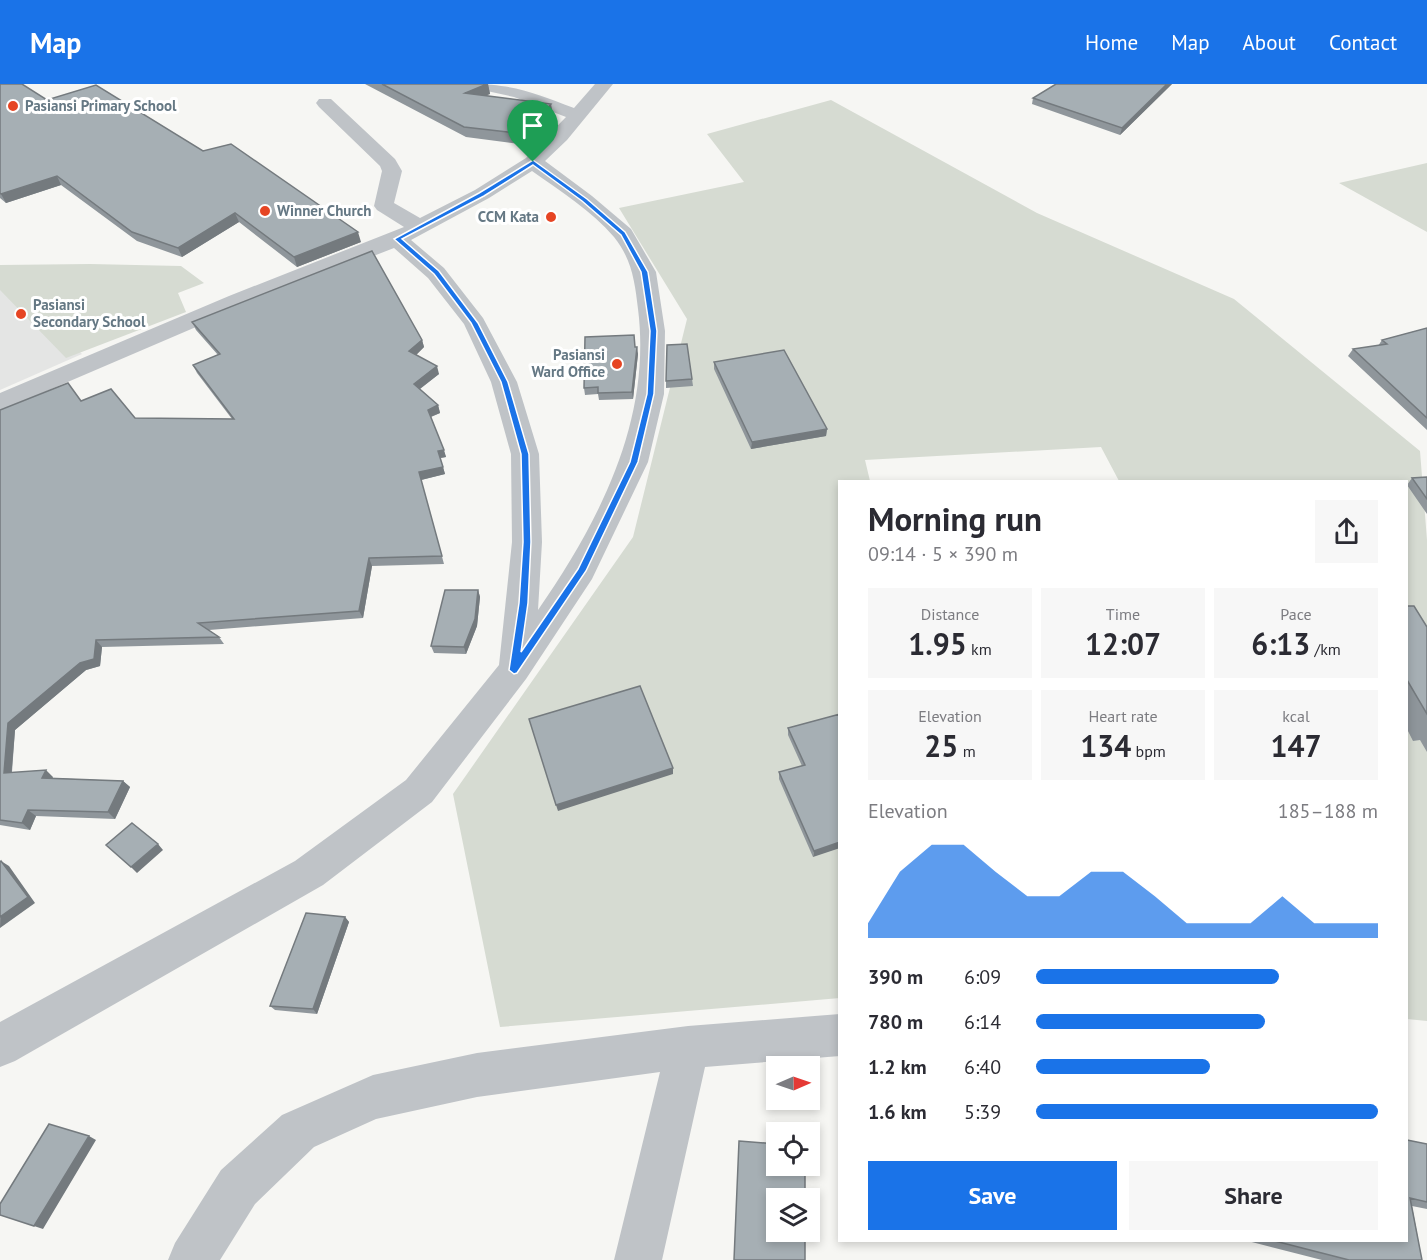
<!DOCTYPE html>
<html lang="en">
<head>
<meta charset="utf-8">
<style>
	body { margin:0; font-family:"PT Sans",sans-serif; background:#f7f7f7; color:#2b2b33; height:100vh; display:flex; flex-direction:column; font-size:22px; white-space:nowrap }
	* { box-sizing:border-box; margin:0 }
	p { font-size:20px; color:#7c7c81 }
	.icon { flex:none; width:33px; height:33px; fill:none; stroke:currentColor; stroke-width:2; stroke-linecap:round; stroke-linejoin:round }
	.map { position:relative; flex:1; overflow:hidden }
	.side { position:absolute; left:838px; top:396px; width:570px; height:762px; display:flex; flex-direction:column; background:#fff; border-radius:0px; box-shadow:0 3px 9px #0003 }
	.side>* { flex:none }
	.needle { width:39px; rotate:88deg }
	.fabs { position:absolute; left:766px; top:972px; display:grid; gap:12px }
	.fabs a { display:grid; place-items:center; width:54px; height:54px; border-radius:0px; background:#fff; box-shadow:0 3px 9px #0003; font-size:30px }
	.pin { position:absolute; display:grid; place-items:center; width:51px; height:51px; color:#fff; margin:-62px -26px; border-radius:50% 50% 50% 0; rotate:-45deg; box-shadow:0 0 6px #0007 }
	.pin .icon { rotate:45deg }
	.round { display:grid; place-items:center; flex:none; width:63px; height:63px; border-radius:0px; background:#f7f7f7 }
	.headline { display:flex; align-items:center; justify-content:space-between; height:102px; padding:0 30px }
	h1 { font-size:33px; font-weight:700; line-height:45px }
	.stats { display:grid; grid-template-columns:repeat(3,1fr); gap:9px; height:102px; padding:6px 30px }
	.stats div { display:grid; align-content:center; border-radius:0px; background:#f7f7f7; text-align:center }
	.stats b { font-size:30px; font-weight:700 }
	.stats small { font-size:16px; font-weight:400 }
	.stats p { font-size:16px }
	.chart { height:168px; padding:12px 30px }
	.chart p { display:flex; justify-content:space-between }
	.chart svg { width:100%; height:108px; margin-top:6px; fill:#1a73e8; opacity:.7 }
	.action { display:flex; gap:12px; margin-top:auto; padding:12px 30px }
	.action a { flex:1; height:69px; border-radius:0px; background:#1a73e8; color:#fff; font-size:24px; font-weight:700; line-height:69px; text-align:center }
	.action a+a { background:#f7f7f7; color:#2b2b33 }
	ul { padding:0 30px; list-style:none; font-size:20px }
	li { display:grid; grid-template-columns:96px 72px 1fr; align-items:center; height:45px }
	li i { height:15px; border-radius:8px; background:#1a73e8 }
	header { display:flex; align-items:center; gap:36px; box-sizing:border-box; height:84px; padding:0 30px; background:#1a73e8; color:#fff }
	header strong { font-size:28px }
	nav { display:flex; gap:33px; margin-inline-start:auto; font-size:21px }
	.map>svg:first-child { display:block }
</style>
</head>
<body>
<header>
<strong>Map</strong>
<nav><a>Home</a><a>Map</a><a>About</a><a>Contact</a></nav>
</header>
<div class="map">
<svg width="1427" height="1176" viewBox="0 0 1427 1176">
	<rect width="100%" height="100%" fill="#f6f6f3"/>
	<path fill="#e4e5e4" d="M0,190L82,270L0,306Z"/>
	<path fill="#d6dbd2" d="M831,16L1037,129L1234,215L1420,367L1427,456V937L1407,935V398L1119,397L1101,363L865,376L870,397L840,398V914L500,943L453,710L633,453L687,235L619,124L744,98L707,50Z
		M1427,79V148L1339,99Z
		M90,180L181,182L204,199L178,209L186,228L66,274L0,206V181Z"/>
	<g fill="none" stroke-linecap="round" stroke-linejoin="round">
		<path fill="#bfc3c7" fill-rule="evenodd" d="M470,0C514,0 534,9 574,24L595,0H613L567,56L545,77L592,112L631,145L656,188L665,247L664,310L648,378L592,495L526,595L432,718L323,801L15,977L0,983V938L295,777L406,696L499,581L512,458L511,370L491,298L464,240L428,194L394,164L245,222L0,327V309L229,212L404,143L377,126L374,122L382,87L380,82L319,23L316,19L319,15H331L395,75L402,87L394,119L420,134L475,106L526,74L566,33L514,13L473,4ZM532,87C560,107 592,127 614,153C632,175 635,199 638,225C652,336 599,438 538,526L542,458L539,370L517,298L483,234L444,184L411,156L489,114Z
			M840,930V972L705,983L662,1176H614L660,988L477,1013L376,1035L314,1063L255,1120L220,1176H168L175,1159L221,1086L282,1031L373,991L477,969L688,942Z"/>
	</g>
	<path fill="#8f969b" d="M0,0L203,67L361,158L297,183L239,138L182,173L137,157L61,101L6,119L0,114Z
		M365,0H488L490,10L486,11L553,30L527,61L466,53Z
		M1172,0L1120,51L1032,20L1033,14Z
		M192,238L422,256L424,263L416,271L439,290L420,305L438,321L440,329L431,333L446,373L440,374L445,390L421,396L444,480L372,482L363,534L209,546L219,553L224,560L102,563L100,582L86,586L15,646L12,688L53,693L52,694L123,697L130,703L115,735L36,732L30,746L0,741V326L81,317L135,334L232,335L197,289L193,281L218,271L196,246Z
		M1427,244V346L1348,272L1353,265L1378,262L1382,256Z
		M635,263L638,270L633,315L599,316L598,310L585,311L584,304Z
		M714,278L827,345L826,352L751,365L714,285Z
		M692,295L693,302L666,304V297Z
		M1427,393V430L1407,401L1412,394Z
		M478,506L480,513L477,542L466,570L434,569L431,562Z
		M1407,522L1427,543V668L1420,656L1413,657L1407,645Z
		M840,630L813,773L779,695V688L802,682L788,651V644Z
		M345,833L349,838L317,930L275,926L270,922Z
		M1407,1056L1427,1060V1125L1412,1122L1422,1176H1322L1244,1156H1407Z"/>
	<path fill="#747a7e" d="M487,0H488L490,10L467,19L465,9Z
		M1167,0H1172L1120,51L1122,44Z
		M551,20L553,30L527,61L526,50Z
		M57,92L61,101L6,119L1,110Z
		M235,129L239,138L182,173L178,164Z
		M358,148L361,158L297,183L294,173Z
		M422,256L424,263L412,275L409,267Z
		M637,263L638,270L633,315L632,308Z
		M437,282L439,290L417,307L414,300Z
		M438,321L440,329L430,333L428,326Z
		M827,345L826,352L751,365L752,358Z
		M444,366L446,373L440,374L438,367Z
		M443,383L445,390L421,396L444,480L419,388Z
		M369,474L372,482L363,534L359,527Z
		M478,506L480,513L477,542L466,570L464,563Z
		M96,556L102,563L100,582L86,586L15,646L11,695L4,689L8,639Z
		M673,684V690L558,727L556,721Z
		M46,686L53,693L49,701L42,694Z
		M123,697L130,703L115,735L108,728Z
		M28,726L36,732L30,746L22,739Z
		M840,758V764L813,773L814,767Z
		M158,760L163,766L137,789L131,783Z
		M1,777L9,782L35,819L0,844Z
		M345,833L349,838L317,930L313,925Z
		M89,1052L96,1056L43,1145L34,1142Z"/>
	<path fill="#a6afb4" stroke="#747a7e" stroke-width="1.5" d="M0,0H22L47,16L96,1L203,67L231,60L358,148L294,173L235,129L178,164L132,148L57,92L1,110L0,109Z
		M382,0H487L465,9L551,20L526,50L464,43Z
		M1056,0H1167L1122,44L1033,14Z
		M372,167L422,256L409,267L437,282L414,300L438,321L428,326L444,366L438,367L443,383L419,388L442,472L369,474L359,527L198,539L219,553L96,556L94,575L80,579L8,639L4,689L46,686L42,694L123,697L108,728L28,726L22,739L0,736V326L68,299L81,317L111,305L135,334L234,335L193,281L220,270L192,238Z
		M1427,244V334L1353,265L1387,260L1382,256Z
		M634,251L635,263H637L632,308L598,309V303L584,304L585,253Z
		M687,260L692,295L666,297L667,261Z
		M784,266L827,345L752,358L714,278Z
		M1427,393V415L1412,394Z
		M445,506H478L475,535L464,563L431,562Z
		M1407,522H1414L1427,543V630L1407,596Z
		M640,602L673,684L556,721L529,635Z
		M840,630V758L814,767L779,688L805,681L788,644Z
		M132,739L158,760L131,783L106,761Z
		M1,777L28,813L0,833V778Z
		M306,829L345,833L313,925L270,922Z
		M49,1040L89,1052L34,1142L0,1131V1120Z
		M1407,1056L1427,1060V1118L1410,1114L1422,1176H1349L1271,1156H1407Z
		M739,1057L777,1060V1082H805V1114H777V1148H805V1176H734Z"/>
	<path fill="#1a73e8" stroke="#fff" stroke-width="1.5" fill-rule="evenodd" d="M533,76L587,115L625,148L648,188L657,247L654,310L638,378L586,487L517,589L514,590L509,586L519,519L523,458L521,370L501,298L471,239L434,190L394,155L479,109ZM533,81L582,117L621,151L641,188L650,247L647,310L630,378L578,485L521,568L528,519L531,458L529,370L508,298L478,239L439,187L402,155L484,112Z"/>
	<g fill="#e64523" stroke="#fff" stroke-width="2">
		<circle cx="13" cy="22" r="6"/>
		<circle cx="265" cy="127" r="6"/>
		<circle cx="551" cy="133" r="6"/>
		<circle cx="21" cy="230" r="6"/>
		<circle cx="617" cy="280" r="6"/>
	</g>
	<g text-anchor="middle" stroke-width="6" stroke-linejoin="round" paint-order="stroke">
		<g font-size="15" font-weight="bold" fill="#657884" stroke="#fff" text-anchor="start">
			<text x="25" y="27">Pasiansi Primary School</text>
			<text x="277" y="132">Winner Church</text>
			<text x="539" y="138" text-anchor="end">CCM Kata</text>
			<text x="33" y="226">Pasiansi<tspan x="33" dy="17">Secondary School</tspan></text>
			<text x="605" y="276" text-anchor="end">Pasiansi<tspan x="605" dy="17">Ward Office</tspan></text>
		</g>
	</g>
</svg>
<div class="fabs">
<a><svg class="needle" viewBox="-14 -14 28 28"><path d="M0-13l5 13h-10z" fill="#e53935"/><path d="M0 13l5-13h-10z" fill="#7c7c81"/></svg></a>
<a><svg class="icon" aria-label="locate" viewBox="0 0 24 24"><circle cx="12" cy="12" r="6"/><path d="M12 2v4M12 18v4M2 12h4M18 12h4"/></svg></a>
<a><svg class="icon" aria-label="layers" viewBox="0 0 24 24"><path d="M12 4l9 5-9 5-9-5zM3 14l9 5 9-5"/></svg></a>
</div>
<div class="pin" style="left:533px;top:78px;background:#1e9e55"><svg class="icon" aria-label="arrive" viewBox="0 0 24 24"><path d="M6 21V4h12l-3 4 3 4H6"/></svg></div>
<section class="side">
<div class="headline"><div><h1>Morning run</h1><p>09:14 · 5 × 390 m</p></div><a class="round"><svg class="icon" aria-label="share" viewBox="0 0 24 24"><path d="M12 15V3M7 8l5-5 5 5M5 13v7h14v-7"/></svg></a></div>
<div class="stats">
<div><p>Distance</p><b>1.95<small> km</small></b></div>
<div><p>Time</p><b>12:07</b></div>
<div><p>Pace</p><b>6:13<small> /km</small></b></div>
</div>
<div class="stats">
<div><p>Elevation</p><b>25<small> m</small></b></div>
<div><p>Heart rate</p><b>134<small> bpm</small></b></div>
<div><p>kcal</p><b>147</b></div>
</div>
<div class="chart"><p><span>Elevation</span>185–188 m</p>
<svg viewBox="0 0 160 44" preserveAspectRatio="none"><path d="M0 44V38L10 17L20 6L30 6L40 17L50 27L60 27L70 17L80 17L90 27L100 38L110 38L120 38L130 27L140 38L150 38L160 38V44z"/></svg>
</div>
<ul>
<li><b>390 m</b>6:09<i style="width:71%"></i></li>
<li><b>780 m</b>6:14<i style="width:67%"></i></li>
<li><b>1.2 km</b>6:40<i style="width:51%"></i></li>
<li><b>1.6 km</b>5:39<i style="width:100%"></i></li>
</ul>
<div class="action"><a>Save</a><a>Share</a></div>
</section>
</div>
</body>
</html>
